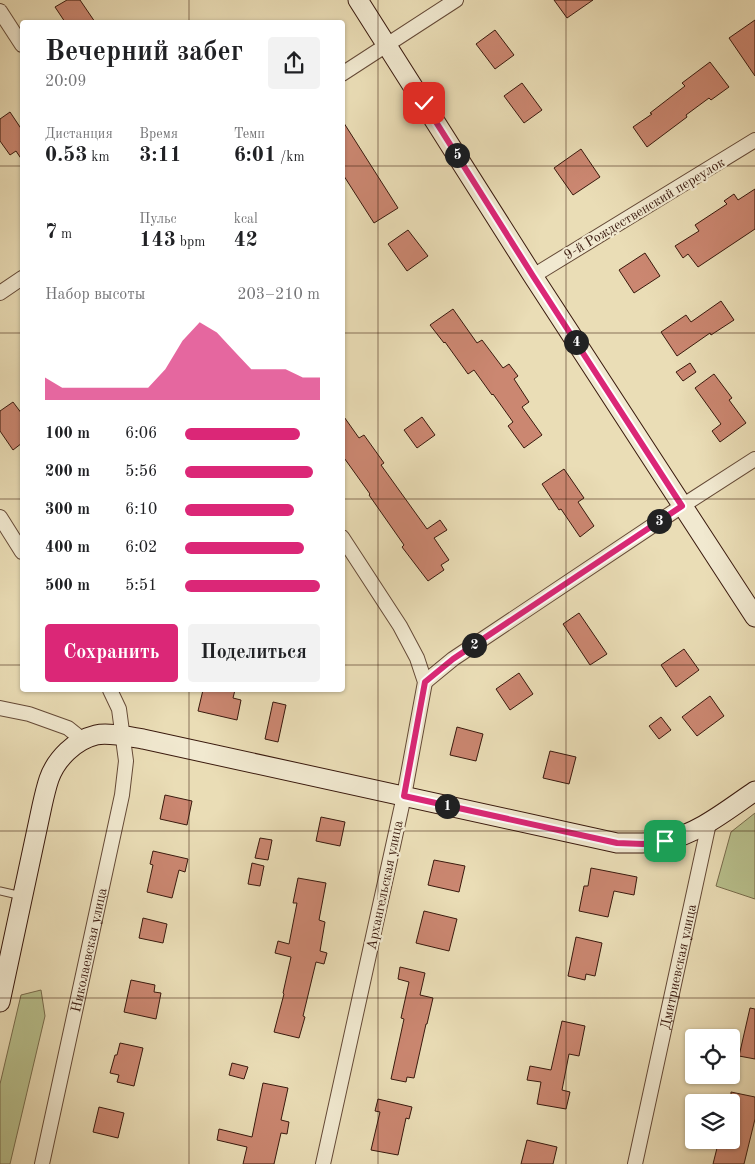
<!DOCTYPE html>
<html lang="ru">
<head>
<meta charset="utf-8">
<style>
	body { margin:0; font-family:"Old Standard TT",serif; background:#f2f2f2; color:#202124; height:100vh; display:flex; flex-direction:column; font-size:19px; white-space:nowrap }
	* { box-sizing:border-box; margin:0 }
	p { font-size:16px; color:#757577 }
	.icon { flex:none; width:28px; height:28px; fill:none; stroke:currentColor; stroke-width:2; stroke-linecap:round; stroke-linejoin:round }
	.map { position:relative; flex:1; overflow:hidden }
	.side { position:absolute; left:20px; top:20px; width:325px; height:672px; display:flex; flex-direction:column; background:#fff; border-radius:5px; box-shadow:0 1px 4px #0004 }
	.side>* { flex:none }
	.tools { position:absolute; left:685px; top:1029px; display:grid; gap:10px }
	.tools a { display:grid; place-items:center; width:55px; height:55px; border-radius:5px; background:#fff; box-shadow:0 1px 4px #0004; font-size:25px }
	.pin { position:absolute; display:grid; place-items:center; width:42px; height:42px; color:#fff; margin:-21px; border-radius:10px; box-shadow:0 2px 8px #0006 }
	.km { position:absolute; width:25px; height:25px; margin:-12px; border-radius:50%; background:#222; color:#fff; font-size:14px; line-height:25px; text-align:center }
	.round { display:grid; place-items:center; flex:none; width:52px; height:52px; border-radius:5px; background:#f2f2f2 }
	.summary { display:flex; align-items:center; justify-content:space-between; height:85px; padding:0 25px }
	h1 { font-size:28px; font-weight:700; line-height:38px }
	.figures { display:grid; grid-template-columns:repeat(3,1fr); gap:8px; height:85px; padding:5px 25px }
	.figures div { display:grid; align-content:center }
	.figures b { font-size:21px; font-weight:700 }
	.figures small { font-size:14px; font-weight:400 }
	.figures p { font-size:14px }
	.chart { height:140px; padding:10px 25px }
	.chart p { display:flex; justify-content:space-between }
	.chart svg { width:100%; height:90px; margin-top:5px; fill:#db2777; opacity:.7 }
	.primary-button { display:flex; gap:10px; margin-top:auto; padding:10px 25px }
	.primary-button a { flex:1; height:58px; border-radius:5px; background:#db2777; color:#fff; font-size:20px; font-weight:700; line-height:58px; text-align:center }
	.primary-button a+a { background:#f2f2f2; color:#202124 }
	ul { padding:0 25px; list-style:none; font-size:16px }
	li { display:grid; grid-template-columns:80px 60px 1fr; align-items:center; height:38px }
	li i { height:12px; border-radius:6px; background:#db2777 }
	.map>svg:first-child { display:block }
</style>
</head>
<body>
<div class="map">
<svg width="755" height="1164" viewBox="0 0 755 1164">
	<rect width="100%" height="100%" fill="#eaddb6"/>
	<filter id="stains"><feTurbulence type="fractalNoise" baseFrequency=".004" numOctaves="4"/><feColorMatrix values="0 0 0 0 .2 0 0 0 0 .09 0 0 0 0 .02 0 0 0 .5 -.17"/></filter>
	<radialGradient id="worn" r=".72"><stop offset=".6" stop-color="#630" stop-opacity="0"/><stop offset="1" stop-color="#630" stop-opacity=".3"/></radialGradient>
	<path fill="#b8c08d" stroke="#786c4d" d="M755,813V899L716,886L731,832Z
		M41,990L45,1016L10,1164H0V1084L21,995Z"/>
	<path fill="#cb8771" stroke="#39190d" d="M67,0H80L95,22H65L55,7Z
		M554,0H593L567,18Z
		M755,20V76L729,38Z
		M495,30L514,55L495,69L476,44Z
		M710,62L729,87L711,100L709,98L686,115L687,117L647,147L633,127L652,114L650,113L685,86L682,83Z
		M522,83L542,110L524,123L504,96Z
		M10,112L22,130V160L16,151L10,155L0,141V119Z
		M342,120L398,208L374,223L342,173Z
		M581,149L600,177L573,195L554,168Z
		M755,189V229L698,267L688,254L683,258L675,246L699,231L695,225L727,204L724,201L734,194L738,200Z
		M408,230L428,256L407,271L388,244Z
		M645,253L660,276L634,293L619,270Z
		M721,301L734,320L711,335L710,333L677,356L661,332L686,315L691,322Z
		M453,309L477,343L482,340L503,368L509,364L518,376L514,379L529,402L522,407L542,435L524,448L508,426L513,422L493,394L492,395L474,370L468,374L445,342L444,343L430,325Z
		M690,363L696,372L683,381L676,372Z
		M714,374L732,398L729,400L746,423L720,442L712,431L721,424L695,388Z
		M13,402L22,414V443L13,450L0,431V411Z
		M342,414L359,438L364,435L384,463L381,465L427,529L440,520L447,530L434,538L449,560L441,565L444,570L428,581L402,547L404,545L369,495L370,494L342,455Z
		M422,417L435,435L417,448L404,430Z
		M564,469L584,498L578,502L594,526L580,537L561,509L559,510L542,484Z
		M579,613L607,654L590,665L563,624Z
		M684,649L699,670L676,687L661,665Z
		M519,673L533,694L510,710L496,689Z
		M203,690H235L233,698L241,700L237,720L198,711Z
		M710,696L724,716L697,736L682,717Z
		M273,702L286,705L278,742L265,739Z
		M661,717L671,730L659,739L649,726Z
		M457,727L483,734L476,761L450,755Z
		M550,751L576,757L569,784L543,778Z
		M165,795L192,801L187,825L160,819Z
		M321,817L345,822L340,846L316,841Z
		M260,838L272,840L268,860L255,858Z
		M153,851L188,859L185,872L179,870L172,898L147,892L153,865L150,864Z
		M434,860L465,866L459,892L428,885Z
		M252,863L264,866L260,886L248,884Z
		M591,868L637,877L634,895L614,891L608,917L579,911L584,886H588Z
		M298,878L326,883L319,920L325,922L320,951L327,953L324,964L316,962L303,1016L305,1017L299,1038L274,1032L284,994L283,993L291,957L275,953L278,941L289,944L297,903H293Z
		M424,911L457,919L449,951L416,943Z
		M143,918L167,924L163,943L139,938Z
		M576,937L602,943L595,976L586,974L585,980L568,976Z
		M400,967L425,973L420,995L433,998L427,1024H426L414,1078L407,1077L406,1082L391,1079L404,1019L401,1018L409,982L398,979Z
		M131,980L155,985L154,992L161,993L156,1019L124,1012Z
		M750,1008L755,1009V1059L739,1056Z
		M562,1021L585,1026L579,1056L569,1054L562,1090L570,1092L566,1109L537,1104L541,1082L527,1080L530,1066L551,1070Z
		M120,1043L143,1048L134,1086L117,1082L119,1075L110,1073L115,1055H117Z
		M232,1063L248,1067L244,1079L229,1075Z
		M263,1083L288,1088L281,1120L289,1122L287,1134L281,1133L274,1164H243L247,1147L217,1140L219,1129L252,1137Z
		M731,1092L755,1097V1119L744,1164H713L719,1140H731Z
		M378,1099L412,1107L409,1119L406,1118L398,1155L371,1150L380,1112L375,1111Z
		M99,1107L124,1113L118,1138L93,1132Z
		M527,1140L557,1147L553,1164H521Z"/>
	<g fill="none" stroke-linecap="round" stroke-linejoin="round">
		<defs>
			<path id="lane" d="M0,891L22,896"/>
			<g id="street">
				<path d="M0,11L22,45"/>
				<path d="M342,74L456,0"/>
				<path d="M533,276L755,140"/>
				<path d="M0,293L22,278"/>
				<path d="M0,517L22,552"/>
				<path d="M425,682L453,659L682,506L755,459"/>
				<path d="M0,708L29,714L68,728L83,740"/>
				<path id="s1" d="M42,1164L122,795L126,761L119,709L110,690"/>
				<path d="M323,1164L404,796L425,682L417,658L400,626L342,537"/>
				<path id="s2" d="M635,1164L709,823"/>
			</g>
			<path id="secondary" d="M358,0L533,276L755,617
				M0,1002L42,806C44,797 46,788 49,779C56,759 75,740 96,735C108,732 130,737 143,739L617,843C633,843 648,844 664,841C698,834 727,810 755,791"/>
		</defs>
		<use href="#lane" stroke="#654a37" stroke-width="9"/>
		<use href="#street" stroke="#654a37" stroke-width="16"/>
		<use href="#secondary" stroke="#39190d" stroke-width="21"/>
		<use href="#lane" stroke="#f1e9d0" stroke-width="7"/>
		<use href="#street" stroke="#f1e9d0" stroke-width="14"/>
		<use href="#secondary" stroke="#f1e9d0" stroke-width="19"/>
	</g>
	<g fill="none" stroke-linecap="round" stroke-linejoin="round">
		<defs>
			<path id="route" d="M424,103L533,276L682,506L453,659L425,682L404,796L617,843L643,844L665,841"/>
		</defs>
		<use href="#route" stroke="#fff" stroke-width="10"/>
		<use href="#route" stroke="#db2777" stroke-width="6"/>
	</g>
	<path fill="none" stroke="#39190d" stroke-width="1" stroke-opacity="0.55" d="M189,0V22M378,0V1164M566,0V1164M0,166H22M342,166H755M0,333H22M342,333H755M0,499H22M342,499H755M0,665H22M342,665H755M189,690V1164M0,831H755M0,998H755"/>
	<g text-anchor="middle" stroke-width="4.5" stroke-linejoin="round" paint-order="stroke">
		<g font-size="14" fill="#39190d" stroke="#f1e9d0">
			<text transform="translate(644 208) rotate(-31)" y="5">9-й Рождественский переулок</text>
			<text transform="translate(384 885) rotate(-78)" y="5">Архангельская улица</text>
			<text dy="5" stroke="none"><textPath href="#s1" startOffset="219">Николаевская улица</textPath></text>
			<text dy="5" stroke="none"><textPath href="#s2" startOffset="202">Дмитриевская улица</textPath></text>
		</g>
	</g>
	<rect width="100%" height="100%" filter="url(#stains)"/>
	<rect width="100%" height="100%" fill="url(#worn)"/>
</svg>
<div class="tools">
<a><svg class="icon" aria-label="locate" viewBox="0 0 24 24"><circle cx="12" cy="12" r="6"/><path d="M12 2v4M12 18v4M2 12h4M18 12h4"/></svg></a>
<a><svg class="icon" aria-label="layers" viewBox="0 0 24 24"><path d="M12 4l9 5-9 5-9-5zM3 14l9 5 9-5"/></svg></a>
</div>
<div class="pin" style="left:665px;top:841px;background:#1e9e55"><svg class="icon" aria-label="arrive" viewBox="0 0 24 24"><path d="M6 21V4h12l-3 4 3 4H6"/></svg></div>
<div class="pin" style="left:424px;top:103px;background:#d93025"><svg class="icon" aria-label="check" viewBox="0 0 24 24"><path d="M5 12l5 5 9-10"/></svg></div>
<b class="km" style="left:447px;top:806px">1</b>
<b class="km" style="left:474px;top:645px">2</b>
<b class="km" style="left:659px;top:521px">3</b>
<b class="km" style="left:576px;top:342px">4</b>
<b class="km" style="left:457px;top:155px">5</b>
<section class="side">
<div class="summary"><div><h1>Вечерний забег</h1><p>20:09</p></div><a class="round"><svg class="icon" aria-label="share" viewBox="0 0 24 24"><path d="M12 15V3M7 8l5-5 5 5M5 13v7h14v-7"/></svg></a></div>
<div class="figures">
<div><p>Дистанция</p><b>0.53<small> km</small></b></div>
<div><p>Время</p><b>3:11</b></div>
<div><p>Темп</p><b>6:01<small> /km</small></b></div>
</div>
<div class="figures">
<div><b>7<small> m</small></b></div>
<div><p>Пульс</p><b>143<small> bpm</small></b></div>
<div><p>kcal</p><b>42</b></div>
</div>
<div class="chart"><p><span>Набор высоты</span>203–210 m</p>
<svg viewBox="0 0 160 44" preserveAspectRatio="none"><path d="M0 44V33L10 38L20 38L30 38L40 38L50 38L60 38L70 29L80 15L90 6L100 11L110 20L120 29L130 29L140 29L150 33L160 33V44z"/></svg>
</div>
<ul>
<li><b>100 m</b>6:06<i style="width:85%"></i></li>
<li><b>200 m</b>5:56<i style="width:95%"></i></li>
<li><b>300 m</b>6:10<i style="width:81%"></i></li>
<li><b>400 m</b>6:02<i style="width:88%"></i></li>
<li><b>500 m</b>5:51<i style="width:100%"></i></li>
</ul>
<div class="primary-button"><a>Сохранить</a><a>Поделиться</a></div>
</section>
</div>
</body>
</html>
